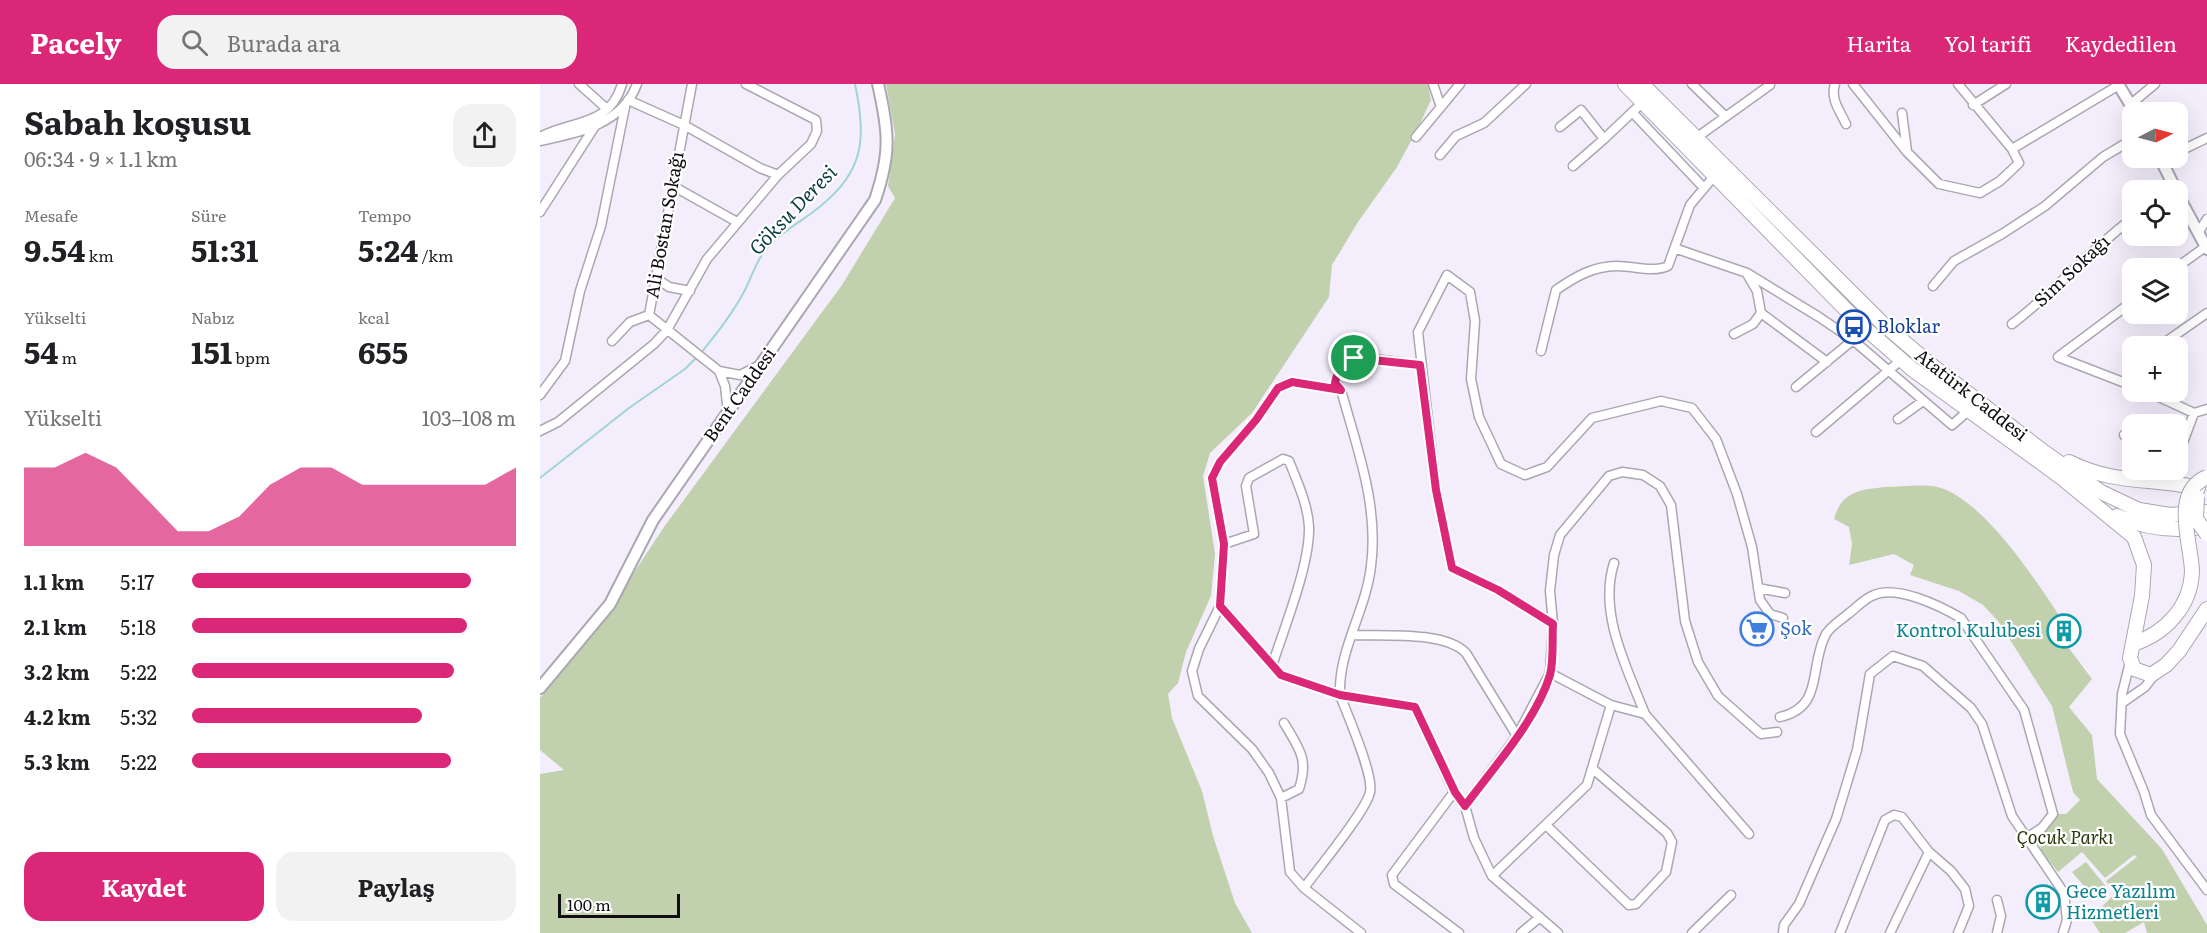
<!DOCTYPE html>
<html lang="tr">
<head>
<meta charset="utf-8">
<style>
	body { margin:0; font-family:Literata,serif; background:#f2f2f2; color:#202124; height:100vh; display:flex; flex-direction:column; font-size:22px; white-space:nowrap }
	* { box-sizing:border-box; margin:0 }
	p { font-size:20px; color:#757577 }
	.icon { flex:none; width:33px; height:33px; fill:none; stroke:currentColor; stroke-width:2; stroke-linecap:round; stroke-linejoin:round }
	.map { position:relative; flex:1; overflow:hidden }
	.details { display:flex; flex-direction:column; background:#fff; width:540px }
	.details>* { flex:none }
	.needle { width:39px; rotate:84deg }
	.tools { position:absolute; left:1582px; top:18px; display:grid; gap:12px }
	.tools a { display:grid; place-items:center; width:66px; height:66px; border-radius:12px; background:#fff; box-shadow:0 6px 24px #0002; font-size:30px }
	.scale { position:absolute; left:18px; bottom:15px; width:122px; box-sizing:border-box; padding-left:6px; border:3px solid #100e12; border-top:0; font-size:16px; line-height:21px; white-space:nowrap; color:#100e12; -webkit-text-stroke:4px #fff; paint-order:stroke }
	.pin { position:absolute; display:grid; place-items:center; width:51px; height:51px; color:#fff; margin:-26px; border:3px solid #fff; border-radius:50%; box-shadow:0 2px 6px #0007 }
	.round { display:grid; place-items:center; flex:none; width:63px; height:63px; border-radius:18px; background:#f2f2f2 }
	.summary { display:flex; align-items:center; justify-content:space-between; height:102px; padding:0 24px }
	h1 { font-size:33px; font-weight:700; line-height:45px }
	.figures { display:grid; grid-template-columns:repeat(3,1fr); gap:9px; height:102px; padding:6px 24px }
	.figures div { display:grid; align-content:center }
	.figures b { font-size:30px; font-weight:700 }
	.figures small { font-size:16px; font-weight:400 }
	.figures p { font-size:16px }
	.chart { height:168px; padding:12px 24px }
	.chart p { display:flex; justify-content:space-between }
	.chart svg { width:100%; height:108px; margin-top:6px; fill:#db2777; opacity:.7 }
	.primary-button { display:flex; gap:12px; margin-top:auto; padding:12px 24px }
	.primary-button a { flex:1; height:69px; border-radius:18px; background:#db2777; color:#fff; font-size:24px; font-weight:700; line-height:69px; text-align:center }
	.primary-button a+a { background:#f2f2f2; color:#202124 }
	ul { padding:0 24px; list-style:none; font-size:20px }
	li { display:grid; grid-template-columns:96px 72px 1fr; align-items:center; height:45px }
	li i { height:15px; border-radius:8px; background:#db2777 }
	header { display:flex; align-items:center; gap:36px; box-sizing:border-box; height:84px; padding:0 30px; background:#db2777; color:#fff }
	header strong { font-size:28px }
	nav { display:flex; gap:33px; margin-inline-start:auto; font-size:21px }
	.search { width:420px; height:54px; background:#f2f2f2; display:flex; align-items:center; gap:15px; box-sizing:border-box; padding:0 21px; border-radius:18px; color:#757577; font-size:22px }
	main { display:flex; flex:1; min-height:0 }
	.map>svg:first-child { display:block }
</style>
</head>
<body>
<header>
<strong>Pacely</strong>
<div class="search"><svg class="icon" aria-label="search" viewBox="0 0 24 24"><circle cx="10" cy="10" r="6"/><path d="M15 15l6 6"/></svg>Burada ara</div>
<nav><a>Harita</a><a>Yol tarifi</a><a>Kaydedilen</a></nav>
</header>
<main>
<section class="details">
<div class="summary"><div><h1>Sabah koşusu</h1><p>06:34 · 9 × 1.1 km</p></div><a class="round"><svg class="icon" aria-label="share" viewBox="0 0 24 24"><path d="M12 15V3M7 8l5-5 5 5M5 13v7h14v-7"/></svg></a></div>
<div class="figures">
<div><p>Mesafe</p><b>9.54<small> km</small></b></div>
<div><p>Süre</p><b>51:31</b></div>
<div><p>Tempo</p><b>5:24<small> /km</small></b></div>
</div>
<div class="figures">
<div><p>Yükselti</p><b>54<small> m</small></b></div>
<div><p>Nabız</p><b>151<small> bpm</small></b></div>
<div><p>kcal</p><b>655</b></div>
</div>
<div class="chart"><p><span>Yükselti</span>103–108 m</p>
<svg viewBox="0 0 160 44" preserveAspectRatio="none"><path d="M0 44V12L10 12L20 6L30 12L40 25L50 38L60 38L70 32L80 19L90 12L100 12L110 19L120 19L130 19L140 19L150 19L160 12V44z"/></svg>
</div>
<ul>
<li><b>1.1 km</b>5:17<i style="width:86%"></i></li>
<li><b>2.1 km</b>5:18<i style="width:85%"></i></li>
<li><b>3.2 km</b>5:22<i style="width:81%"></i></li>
<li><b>4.2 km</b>5:32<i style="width:71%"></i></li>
<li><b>5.3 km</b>5:22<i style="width:80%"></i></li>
</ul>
<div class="primary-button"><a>Kaydet</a><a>Paylaş</a></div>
</section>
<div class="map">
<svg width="1667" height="849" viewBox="0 0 1667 849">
	<rect width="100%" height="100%" fill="#f4eefc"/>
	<path fill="#c1d0ad" d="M346,0H888L891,16L877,46L857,83L818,138L792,181L789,213L712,329L670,369L663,392L675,470L671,512L646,568L638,599L628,610L632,634L662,707L673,752L695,819L712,849H0V690L24,686L0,666V614L60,540L124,443L302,201L355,114L348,102L355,50Z
		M1345,403C1362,403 1385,399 1401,404C1445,418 1498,499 1522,536L1513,543L1552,595L1529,623L1552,651L1557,695L1622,765L1667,841V849H1607L1604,838L1585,849H1560L1550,834L1576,809L1566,797L1597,773L1594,771L1565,794L1542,768L1518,788L1502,768L1497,751L1515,730H1526L1540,716L1533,708L1512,622L1458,537L1443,521L1419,507L1370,491L1374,481L1354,470L1309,481L1312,460L1309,443L1294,435C1302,407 1319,406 1345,403Z
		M1546,778L1568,805L1555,815L1532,788Z"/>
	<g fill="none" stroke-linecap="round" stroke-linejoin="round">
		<path stroke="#9fd5d5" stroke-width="2" d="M161,269C177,249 193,229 205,206C211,194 216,179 223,169C235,153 253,142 269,131C322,92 328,62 315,0
			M0,394L89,324L145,285L157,273"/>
		<defs>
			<path id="minor" d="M39,0L67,25
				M152,0L109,231L179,287
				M893,0L901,23
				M1152,0L1184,31
				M1295,0C1290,15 1300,27 1306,40
				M1313,0L1367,68L1399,100L1440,109L1460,97L1479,79L1472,65L1418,0
				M88,16L144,41L220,84L238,91
				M1591,20L1615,0
				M1433,21L1466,0
				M1092,28L1164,104
				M1362,29L1367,67
				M1020,43L1041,26L1064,55L1103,18
				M0,53C31,36 70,43 82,0
				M876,53L920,0
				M1156,54L1230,1
				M0,57C37,49 82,41 97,0
				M1472,65L1579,1
				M1638,68L1667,54
				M900,71L916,52L944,39L986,0
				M1033,82L1064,55
				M133,102L197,138
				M0,128L55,42
				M1658,149L1667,135
				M1137,165L1207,189L1279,233L1313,256L1412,341L1427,328
				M1636,184L1665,163
				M116,194L129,203L150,207
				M1393,202L1414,177L1462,150L1505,122L1563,73L1593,55
				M1593,217L1518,273L1593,302
				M1221,229L1287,278
				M1472,240C1515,208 1549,166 1593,134
				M1194,250L1213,240L1221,229L1217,207L1207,190
				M72,257L90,238L109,231
				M1621,261L1667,229
				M1001,267L1016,206C1035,193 1053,182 1077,182C1094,182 1113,189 1128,182L1150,121L1176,90
				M1256,303L1313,256
				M801,306L751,298L738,304L716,336L680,378L672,394L684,460L680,522L659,565L652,587L658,612L712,665L729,689L741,714L750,788L764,804L821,849
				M1608,308L1654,329L1667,325
				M0,311L25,277L40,207L61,142L85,23
				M188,329L185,302L179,287L200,291L218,282
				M1358,335L1383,317
				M0,347L18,338L114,260L127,246L167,175L238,91L271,60L277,47L276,36L206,0
				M1276,348L1361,276
				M1584,351L1593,349
				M1638,372L1654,329
				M1633,386L1635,392L1643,399
				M684,460L714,450L706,402L709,394L743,375L749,377C757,397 768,421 769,443C770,481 744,544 732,582
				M1074,479C1058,529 1087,584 1105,630
				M1218,504L1245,509
				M680,522L741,591L800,611L875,623L914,708L925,722L934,754L952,792L1018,849
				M1013,540L958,506L912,484L896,406L878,248L907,191L930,208L935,237L931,295L939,333L961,380L985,391L1007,383L1052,334L1121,317L1152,324L1176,355L1197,410L1212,463L1220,516L1230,530L1243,534
				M813,551C844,552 905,547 926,569L977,652
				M1590,578L1582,610L1580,650L1604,708L1611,731L1667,806
				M1010,589L1071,621L1105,630L1209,750
				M1582,619L1605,603L1615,590
				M1240,633C1284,623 1269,584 1285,552C1288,544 1301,536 1308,530C1316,524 1325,514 1334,511C1358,501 1400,522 1421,534L1484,626L1513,730L1502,744L1486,754
				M914,708L852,791L854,800L919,849
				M741,714L759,705C769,675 759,664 744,639
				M925,722L977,652L1010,589L1013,540L1010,507L1014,471L1020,451L1069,392L1082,388L1103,391L1120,402L1131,421L1145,537L1158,578L1178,612L1221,650L1237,648
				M1007,742L1089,821L1096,820L1126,788L1132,758L1127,749L1053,685
				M952,792L1047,701L1071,621
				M764,804C777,786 827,726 830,708C834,691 807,630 800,611C798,566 826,527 831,482C839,422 817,364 801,306L796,299C797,289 804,277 815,274C827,272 866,280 880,281
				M981,849L1000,833
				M1152,849L1191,811
				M1243,849L1244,841L1259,820L1296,735L1317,666L1330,590L1353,572L1383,582L1431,624L1442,640L1472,732L1524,809L1527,836L1523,849
				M1300,849L1345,736L1354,731L1362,733L1389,768L1411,787L1425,805L1429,822L1418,849
				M1350,849L1389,768
				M1457,849L1461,832L1457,816"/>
			<path id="tertiary" d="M1578,0L1595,28
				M1620,74L1636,106
				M1638,111L1667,165
				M0,604L70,520L113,436L335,116C351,69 349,48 338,0"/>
			<path id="primary" d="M1085,0L1319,239L1372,285L1522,394L1594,453L1604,481L1602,512L1590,574L1594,585L1611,591L1626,581L1639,567L1667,525
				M1102,0L1342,239L1390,280L1504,368L1561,408L1599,426L1630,431L1667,428
				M1529,378C1575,401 1610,393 1658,404
				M1577,432C1605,444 1637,448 1667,442
				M1593,560C1626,549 1651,522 1652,487"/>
		</defs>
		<use href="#minor" stroke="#aca6b3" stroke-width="11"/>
		<use href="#tertiary" stroke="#aca6b3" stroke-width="14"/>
		<use href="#primary" stroke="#aca6b3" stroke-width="16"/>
		<use href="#minor" stroke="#fff" stroke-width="8"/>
		<use href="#tertiary" stroke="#fff" stroke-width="10"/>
		<use href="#primary" stroke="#fff" stroke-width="14"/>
		<defs>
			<path id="primary-bridge" d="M1657,413L1656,435L1667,450
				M1652,487C1651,458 1631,408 1667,393"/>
		</defs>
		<use href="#primary-bridge" stroke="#aca6b3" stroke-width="16" stroke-linecap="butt"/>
		<use href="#primary-bridge" stroke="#fff" stroke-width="14"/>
	</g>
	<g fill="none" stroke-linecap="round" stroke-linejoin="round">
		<defs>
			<path id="route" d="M814,274L880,281L896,406L912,484L958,506L1013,540C1012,556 1014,576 1010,591C996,637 953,684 925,722L915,708L875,623L800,611L741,591L680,522L684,460L672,394L680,378L716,336L738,304L752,298L801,306L795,299C797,286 804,281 814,274Z"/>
		</defs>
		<use href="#route" stroke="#fff" stroke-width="12"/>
		<use href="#route" stroke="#db2777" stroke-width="8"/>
	</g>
	<defs>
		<symbol id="bus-ring" viewBox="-11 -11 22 22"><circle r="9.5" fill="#fff" stroke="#1a4fb4" stroke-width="1.5"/><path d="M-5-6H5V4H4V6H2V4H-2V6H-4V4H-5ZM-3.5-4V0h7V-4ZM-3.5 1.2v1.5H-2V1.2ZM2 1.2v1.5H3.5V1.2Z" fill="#1a4fb4"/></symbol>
		<symbol id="supermarket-ring" viewBox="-11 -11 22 22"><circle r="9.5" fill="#fff" stroke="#3f7fe0" stroke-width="1.5"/><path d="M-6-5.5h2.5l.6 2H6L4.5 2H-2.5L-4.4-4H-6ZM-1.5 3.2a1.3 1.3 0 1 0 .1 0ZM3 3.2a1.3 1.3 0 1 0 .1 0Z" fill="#3f7fe0"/></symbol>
		<symbol id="building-ring" viewBox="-11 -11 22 22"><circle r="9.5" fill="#fff" stroke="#0f9aa8" stroke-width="1.5"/><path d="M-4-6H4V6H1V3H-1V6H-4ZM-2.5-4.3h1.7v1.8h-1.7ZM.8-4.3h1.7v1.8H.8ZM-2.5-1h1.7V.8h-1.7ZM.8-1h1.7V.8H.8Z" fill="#0f9aa8"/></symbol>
	</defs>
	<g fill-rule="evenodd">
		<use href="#bus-ring" x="1295" y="224" width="38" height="38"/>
		<use href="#supermarket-ring" x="1198" y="526" width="38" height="38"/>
		<use href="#building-ring" x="1505" y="528" width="38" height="38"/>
		<use href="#building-ring" x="1484" y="799" width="38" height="38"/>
	</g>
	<g text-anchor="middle" stroke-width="4.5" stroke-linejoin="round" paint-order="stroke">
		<g font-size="18" fill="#100e12" stroke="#fff">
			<text transform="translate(125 141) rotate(-80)" y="6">Ali Bostan Sokağı</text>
			<text transform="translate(1532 187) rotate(-43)" y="6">Sim Sokağı</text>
			<text transform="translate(200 311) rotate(-55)" y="6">Bent Caddesi</text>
			<text transform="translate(1431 311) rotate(38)" y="6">Atatürk Caddesi</text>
		</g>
		<g font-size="18" fill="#164399" stroke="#fff" text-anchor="start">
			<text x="1337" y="249">Bloklar</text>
		</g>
		<g font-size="18" fill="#366cbe" stroke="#fff" text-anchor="start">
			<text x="1240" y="551">Şok</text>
		</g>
		<g font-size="18" fill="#0d838f" stroke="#fff" text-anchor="end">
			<text x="1501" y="553">Kontrol Kulubesi</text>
			<text x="1526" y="814" text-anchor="start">Gece Yazılım<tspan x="1526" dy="21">Hizmetleri</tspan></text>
		</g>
		<g font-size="18" font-style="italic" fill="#2a380c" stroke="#fff">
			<text x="1525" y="760">Çocuk Parkı</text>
		</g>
		<g font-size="20" font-style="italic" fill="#093d3e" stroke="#fff">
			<text transform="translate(253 126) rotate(-46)" y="7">Göksu Deresi</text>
		</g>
	</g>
</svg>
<div class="tools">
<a><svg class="needle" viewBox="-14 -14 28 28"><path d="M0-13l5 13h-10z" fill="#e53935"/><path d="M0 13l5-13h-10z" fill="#757577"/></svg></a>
<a><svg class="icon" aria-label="locate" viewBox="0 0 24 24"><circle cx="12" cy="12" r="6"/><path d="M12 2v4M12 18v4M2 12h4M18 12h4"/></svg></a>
<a><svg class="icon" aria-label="layers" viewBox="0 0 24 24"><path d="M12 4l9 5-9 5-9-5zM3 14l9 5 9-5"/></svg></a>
<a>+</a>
<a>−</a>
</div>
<div class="scale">100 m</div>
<div class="pin" style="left:814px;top:274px;background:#1e9e55"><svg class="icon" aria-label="arrive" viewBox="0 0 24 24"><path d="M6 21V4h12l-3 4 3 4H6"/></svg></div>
</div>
</main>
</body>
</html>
